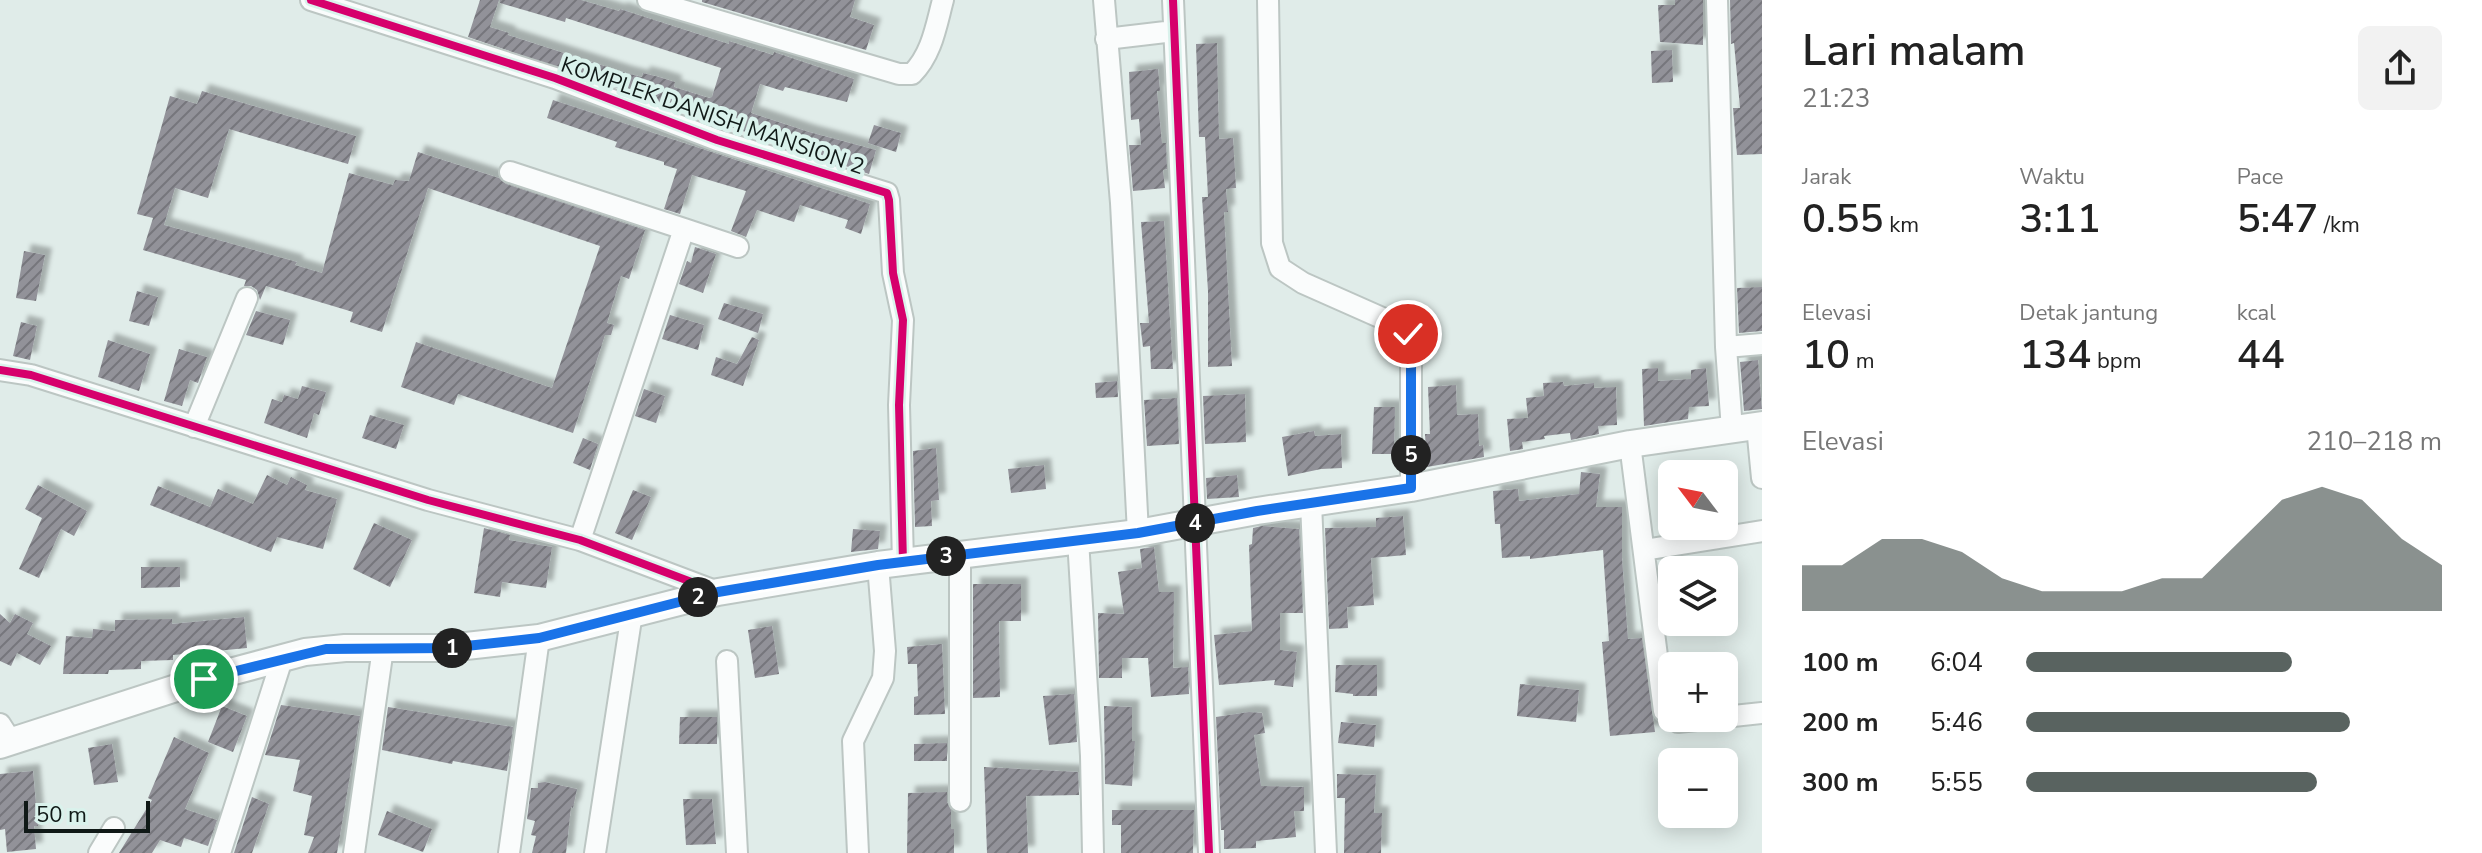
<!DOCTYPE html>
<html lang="id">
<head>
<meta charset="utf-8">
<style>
	body { margin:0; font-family:"Nunito Sans",sans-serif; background:#f2f2f2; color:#222; height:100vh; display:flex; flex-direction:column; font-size:30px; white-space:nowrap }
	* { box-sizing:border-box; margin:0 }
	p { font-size:26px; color:#767676 }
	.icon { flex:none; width:44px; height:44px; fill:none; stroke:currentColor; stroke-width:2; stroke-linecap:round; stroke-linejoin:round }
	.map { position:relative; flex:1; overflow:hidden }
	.drawer { display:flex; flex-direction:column; background:#fff; width:720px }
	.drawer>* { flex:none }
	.needle { width:52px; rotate:302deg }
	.controls { position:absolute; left:1658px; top:460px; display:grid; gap:16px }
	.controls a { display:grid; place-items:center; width:80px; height:80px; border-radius:12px; background:#fff; box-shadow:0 4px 20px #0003; font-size:40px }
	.scale { position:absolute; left:24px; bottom:20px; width:126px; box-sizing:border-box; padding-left:8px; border:4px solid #101917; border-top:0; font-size:22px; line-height:28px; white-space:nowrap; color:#101917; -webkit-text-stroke:6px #daf2ec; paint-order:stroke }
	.pin { position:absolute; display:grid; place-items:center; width:68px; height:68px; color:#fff; margin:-34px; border:4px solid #fff; border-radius:50%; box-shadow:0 2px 8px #0007 }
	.km { position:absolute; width:40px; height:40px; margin:-20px; border-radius:50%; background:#222; color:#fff; font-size:22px; line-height:40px; text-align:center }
	.round { display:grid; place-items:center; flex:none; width:84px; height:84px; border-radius:12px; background:#f2f2f2 }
	.summary { display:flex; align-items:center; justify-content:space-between; height:136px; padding:0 40px }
	h1 { font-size:44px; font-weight:600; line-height:60px }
	.figures { display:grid; grid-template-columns:repeat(3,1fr); gap:12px; height:136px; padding:8px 40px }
	.figures div { display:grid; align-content:center }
	.figures b { font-size:40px; font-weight:600 }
	.figures small { font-size:22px; font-weight:400 }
	.figures p { font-size:22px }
	.chart { height:224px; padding:16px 40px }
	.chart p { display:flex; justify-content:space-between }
	.chart svg { width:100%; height:144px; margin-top:8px; fill:#596360; opacity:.7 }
	ul { padding:0 40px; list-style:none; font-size:26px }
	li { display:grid; grid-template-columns:128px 96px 1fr; align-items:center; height:60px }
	li i { height:20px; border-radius:10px; background:#596360 }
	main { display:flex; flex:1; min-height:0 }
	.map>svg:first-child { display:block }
</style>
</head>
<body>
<main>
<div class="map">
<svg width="1762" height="853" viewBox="0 0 1762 853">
	<defs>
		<pattern id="building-hatch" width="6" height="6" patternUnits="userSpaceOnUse" patternTransform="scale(2)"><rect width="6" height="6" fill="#929299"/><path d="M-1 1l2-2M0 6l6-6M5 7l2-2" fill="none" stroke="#76767c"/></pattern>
		<filter id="shadow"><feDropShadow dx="7" dy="-7" stdDeviation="2" flood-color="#0004"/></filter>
	</defs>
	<rect width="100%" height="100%" fill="#e0ece9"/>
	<path fill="url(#building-hatch)" filter="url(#shadow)" d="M480,0H499L490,27L509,33L508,35L626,73L642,77L643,73L659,77L675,82L674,87L709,98L712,97L721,68L566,18L565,22L500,3V0H581L619,11L620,9L729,44V41L773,55L774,52L854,79L847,102L785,87L783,91L760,84L751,113L809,132L876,150L869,174L468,37Z
		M702,0H855L850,17L874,25L866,50L702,2Z
		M1675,0H1703V45L1660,42L1658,5H1675Z
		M1730,0H1762V154L1737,155L1733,108H1740L1734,43L1731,44Z
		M1217,43L1219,139L1233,138L1236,188L1226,189L1228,212H1224L1232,366L1208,367V291L1202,197H1208L1205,137H1199L1196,44Z
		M1672,50L1673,82L1652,83L1651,51Z
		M1158,69L1160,91H1157L1162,143H1166L1167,169L1163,170L1165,188L1133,191L1129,145H1141L1139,119L1131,120L1129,72Z
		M202,91L356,136L348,164L229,129L208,198L175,188L164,225L297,262L295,265L322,273L349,173L393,185L395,180L409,181L418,152L499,178L506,184L645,230L629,279L621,276L607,323L614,325L611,335H605L573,433L458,394L454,405L401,387L416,342L552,388L600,246L428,188L382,332L350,322L353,312L266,286L260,300L257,290L251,286H244L246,280L143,250L153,218L137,214L170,96L197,104Z
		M553,100L870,204L861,234L845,228L848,220L800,205L794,222L757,210L746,237L731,231L746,191L692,175L680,214L664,209L677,169L664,165V162L615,147L617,142L547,118Z
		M874,125L901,133L896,152L868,143Z
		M1164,221L1173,369H1151L1150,346L1143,347L1140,323H1149L1141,222Z
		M695,247L716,254L703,293L679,284L687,261L691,263Z
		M24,251L45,255L36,301L16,298Z
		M1762,287V331L1739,333L1737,288Z
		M137,291L158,297L149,326L129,321Z
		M724,303L763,314L758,333L718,319Z
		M256,311L290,320L283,345L246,335Z
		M670,315L704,325L698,350L662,339Z
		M21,322L37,326L30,360L13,356Z
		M752,337L759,340L743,386L711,375L716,357L737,364Z
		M108,340L150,354L139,391L98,377Z
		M179,349L207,357L198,383L190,380L182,406L164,401Z
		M1758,360L1762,409L1744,411L1740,362Z
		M1658,368V381L1691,379V370L1706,368L1709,406L1689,407L1688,419L1644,426L1642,369Z
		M1117,381L1118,397L1096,398L1095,383Z
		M1563,382L1564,386L1594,383V388L1616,387L1617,425L1598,426L1599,434L1571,440L1570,433L1544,436L1545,439L1522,442L1523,449L1510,451L1507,419L1528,418L1526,398L1544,396L1543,383Z
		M1456,385L1457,415L1478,414L1479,446L1483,445L1484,457L1427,467L1425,434H1430L1428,387Z
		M302,386L326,392L319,415L314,413L307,438L264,423L272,399L282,402L284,395L298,399Z
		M644,389L665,396L656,423L635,416Z
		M1245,394L1246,442L1205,444L1203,396Z
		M1177,398L1179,444L1147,446L1144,400Z
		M1374,407H1395L1394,454H1372Z
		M370,415L404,425L396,449L362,438Z
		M1314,431L1315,436L1341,434L1342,468L1321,469L1288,476L1282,437Z
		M583,438L598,444L590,470L573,463Z
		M936,448L939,500L931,501L932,526L915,527L913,451Z
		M1044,465L1046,489L1011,493L1008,469Z
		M1581,472L1600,474L1596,507H1622V558L1628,639L1642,638L1655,732L1610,736L1602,642L1609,641L1603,550L1530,559V556L1502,558L1500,524H1495L1493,491L1518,489L1519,501L1579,494Z
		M267,475L287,485L291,477L307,485L305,490L337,499L323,549L277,537L271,552L150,505L158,486L210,507L218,489L253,504Z
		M1237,475L1239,497L1207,499L1206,478Z
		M38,485L87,511L74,536L61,529L39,578L19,569L42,518L25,509Z
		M633,490L651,497L632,540L615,533Z
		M1403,516L1406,555L1371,558L1374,605L1347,607L1348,628L1329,629L1325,528L1376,527V518Z
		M374,523L412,540L390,587L353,569Z
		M1262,526L1299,529L1303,613H1280V650L1297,652L1293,687L1274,685L1275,680L1219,685L1214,635L1252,631L1249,545L1252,544L1253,528Z
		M484,528L510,535L509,540L552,547L546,588L502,582L500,597L474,593Z
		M853,529L880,531L878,549L851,552Z
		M1154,547L1159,592H1174L1173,668L1188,667L1189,694L1151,697L1148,658H1122V678H1099L1098,613L1124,614L1118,572L1142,568L1140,549Z
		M141,567H180V587L141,588Z
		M973,584H1021V621H999L1000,697L973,698Z
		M0,614L10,623L15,614L33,623L27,634L51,646L40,665L17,653L11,666L0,661Z
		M244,617L247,648L173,655V660L141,661V669L109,670L108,674H63L66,636L92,638L93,629L115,631V620L172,619V624Z
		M772,626L779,674L755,678L748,630Z
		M942,644L945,714L914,715V697L918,696L917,664H908L907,647Z
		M1336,665H1377V696H1353V694L1335,692Z
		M1520,684L1579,690L1576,722L1517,716Z
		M1074,694L1077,742L1049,745L1043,696Z
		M281,705L360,716L337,853H308L314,837L304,835L312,796L293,791L300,760L265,755Z
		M222,706L247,716L233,752L208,742Z
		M1104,706L1132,707V741H1135L1132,786L1105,784Z
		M388,707L513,727L507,771L453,761L452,764L382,750Z
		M1249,712L1262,713L1265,733L1254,735L1261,786L1304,787V811H1294L1296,837L1256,841V848L1224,849V830H1221L1216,717Z
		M680,717H717V744H679Z
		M1341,722L1376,725L1374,747L1338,743Z
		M174,737L209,753L185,809L217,820L208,846L184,838L181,847L160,840L152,853H119L152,800L148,798Z
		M947,743V761H914V744Z
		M112,744L118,782L94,785L88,748Z
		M984,767L1078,772L1079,795L1026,796L1028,853H987Z
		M33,771L38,826H34L36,849L7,852L5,829L0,830V774Z
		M1337,774L1376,775L1374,813H1382L1381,853H1344L1345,798H1337Z
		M545,782L577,789L573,808L571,807L566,853H532L536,836L531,835L535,821L527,819L531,788H538V783Z
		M947,792V802L951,810V829H954V853H907L908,793Z
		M252,797L269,804L252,853H234Z
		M683,799H712L716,844L686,845Z
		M1112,810H1194L1193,853H1121V825H1112Z
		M387,811L432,829L423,852L378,835Z"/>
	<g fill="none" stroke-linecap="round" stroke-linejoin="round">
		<defs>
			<path id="minor" d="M311,0L555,78L717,140L887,193L889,200L893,273L903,320L899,405L903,562
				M648,0L899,74H912C932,54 936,26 943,0
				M1104,0L1121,203L1138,533
				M1173,0L1209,853
				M1268,0L1272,243L1280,268L1303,283L1400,326L1408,334L1411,345V488
				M1717,0L1726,347L1732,430
				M1106,39L1174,31
				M510,172L684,229L580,540
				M684,229L738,247
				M1726,347L1762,344
				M0,370L31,375L428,500L580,540L718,592
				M1757,426L1762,478
				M194,427L247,298
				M1630,444L1664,711L1678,722L1715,718
				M1311,503L1326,853
				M1078,539L1091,756L1093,853
				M1644,550L1762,531
				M727,661L737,853
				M1724,717L1762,713
				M0,724L11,741
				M960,801V554
				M99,853L114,828
				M220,853L282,659
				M354,853L383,648
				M509,853L539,638
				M595,853L632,613
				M858,853L853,741L883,678L885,651L878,565"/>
			<path id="major" d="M0,745L204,679L305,652L345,648H448L539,638L718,592L878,565L1138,533L1257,511L1411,488L1630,444L1762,425"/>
		</defs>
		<use href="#minor" stroke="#bcc6c3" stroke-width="24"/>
		<use href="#major" stroke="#bcc6c3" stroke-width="30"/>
		<use href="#minor" stroke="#fafcfc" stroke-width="20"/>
		<use href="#major" stroke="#fafcfc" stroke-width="26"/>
		<defs>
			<path id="cycleway" d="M311,0L555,78L717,140L887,193L889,200L893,273L903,320L899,405L903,562
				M1173,0L1209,853
				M0,370L31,375L428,500L580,540L718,592"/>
		</defs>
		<use href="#cycleway" stroke="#daf2ec" stroke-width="13"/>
		<use href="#cycleway" stroke="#d6006c" stroke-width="8"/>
	</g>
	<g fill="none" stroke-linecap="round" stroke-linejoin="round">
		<defs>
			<path id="route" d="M204,679L326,649L448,648L539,638L718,592L878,565L1138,533L1257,511L1411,488V345L1408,334"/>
		</defs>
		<use href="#route" stroke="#fff" stroke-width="16"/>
		<use href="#route" stroke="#1a73e8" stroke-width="10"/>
	</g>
	<g text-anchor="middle" stroke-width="8" stroke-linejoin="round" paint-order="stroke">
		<g font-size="22" fill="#101917" stroke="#daf2ec">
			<text transform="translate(713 115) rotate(19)" y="8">KOMPLEK DANISH MANSION 2</text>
		</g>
	</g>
</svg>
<div class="controls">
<a><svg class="needle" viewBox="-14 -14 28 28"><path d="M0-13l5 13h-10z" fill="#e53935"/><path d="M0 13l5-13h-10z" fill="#767676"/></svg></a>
<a><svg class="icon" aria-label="layers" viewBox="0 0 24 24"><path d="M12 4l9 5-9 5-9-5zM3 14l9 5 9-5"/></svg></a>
<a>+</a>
<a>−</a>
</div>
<div class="scale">50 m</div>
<div class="pin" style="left:204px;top:679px;background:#1e9e55"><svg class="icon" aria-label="arrive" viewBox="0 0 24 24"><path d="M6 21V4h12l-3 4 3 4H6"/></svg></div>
<div class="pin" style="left:1408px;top:334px;background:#d93025"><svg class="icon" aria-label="check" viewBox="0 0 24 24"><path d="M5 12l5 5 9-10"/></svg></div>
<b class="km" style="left:452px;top:648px">1</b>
<b class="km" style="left:698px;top:597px">2</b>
<b class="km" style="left:946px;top:556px">3</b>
<b class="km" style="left:1195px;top:523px">4</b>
<b class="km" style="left:1411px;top:455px">5</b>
</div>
<section class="drawer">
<div class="summary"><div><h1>Lari malam</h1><p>21:23</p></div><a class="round"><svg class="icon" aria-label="share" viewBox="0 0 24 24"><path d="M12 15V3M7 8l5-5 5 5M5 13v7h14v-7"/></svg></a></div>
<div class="figures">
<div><p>Jarak</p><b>0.55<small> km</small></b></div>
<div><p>Waktu</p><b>3:11</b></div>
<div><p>Pace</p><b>5:47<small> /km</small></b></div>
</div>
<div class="figures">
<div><p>Elevasi</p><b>10<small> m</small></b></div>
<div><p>Detak jantung</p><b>134<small> bpm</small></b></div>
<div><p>kcal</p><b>44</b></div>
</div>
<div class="chart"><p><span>Elevasi</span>210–218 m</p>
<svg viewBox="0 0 160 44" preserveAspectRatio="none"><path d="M0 44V30L10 30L20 22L30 22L40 26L50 34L60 38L70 38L80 38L90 34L100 34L110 22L120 10L130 6L140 10L150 22L160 30V44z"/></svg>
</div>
<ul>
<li><b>100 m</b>6:04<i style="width:64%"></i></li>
<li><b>200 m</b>5:46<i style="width:78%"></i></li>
<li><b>300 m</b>5:55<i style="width:70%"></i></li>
</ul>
</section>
</main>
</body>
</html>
